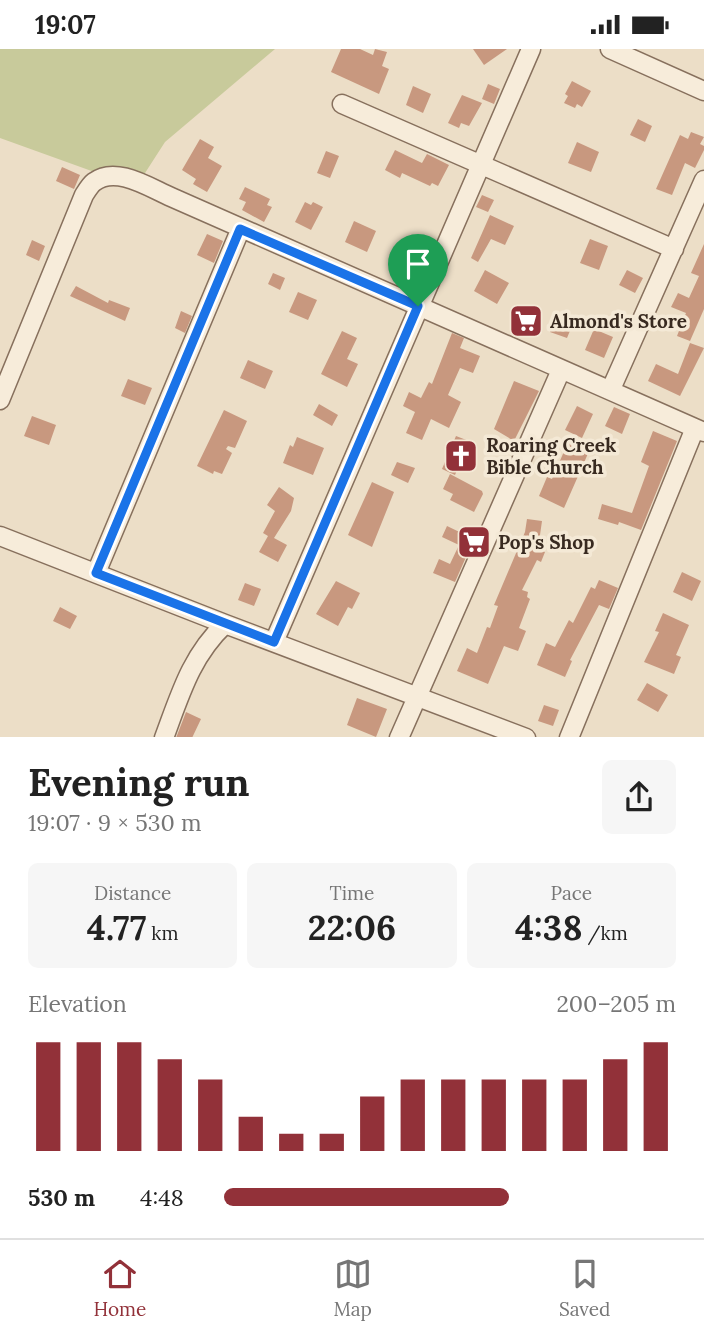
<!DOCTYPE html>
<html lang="en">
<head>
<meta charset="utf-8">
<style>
	body { margin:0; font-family:Lora,serif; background:#f6f6f6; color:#222; height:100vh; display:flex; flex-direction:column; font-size:26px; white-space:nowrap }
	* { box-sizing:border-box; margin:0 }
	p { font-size:23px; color:#767676 }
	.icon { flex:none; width:38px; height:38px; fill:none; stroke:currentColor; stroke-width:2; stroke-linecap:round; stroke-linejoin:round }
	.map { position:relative; height:688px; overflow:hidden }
	.panel { display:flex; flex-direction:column; background:#fff; flex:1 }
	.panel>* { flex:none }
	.pin { position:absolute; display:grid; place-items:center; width:60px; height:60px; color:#fff; margin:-72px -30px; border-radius:50% 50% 50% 0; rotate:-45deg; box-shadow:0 0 7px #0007 }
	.pin .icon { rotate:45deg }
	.round { display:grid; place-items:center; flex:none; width:74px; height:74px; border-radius:10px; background:#f6f6f6 }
	.overview { display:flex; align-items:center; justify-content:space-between; height:119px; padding:0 28px }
	h1 { font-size:38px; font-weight:700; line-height:52px }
	.figures { display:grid; grid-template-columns:repeat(3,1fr); gap:10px; height:119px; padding:7px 28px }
	.figures div { display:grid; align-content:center; border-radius:10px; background:#f6f6f6; text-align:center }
	.figures b { font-size:35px; font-weight:700 }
	.figures small { font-size:19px; font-weight:400 }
	.figures p { font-size:19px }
	.chart { height:196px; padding:14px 28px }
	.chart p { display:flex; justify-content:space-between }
	.chart svg { width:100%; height:126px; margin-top:7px; stroke:#923139; stroke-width:6 }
	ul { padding:0 28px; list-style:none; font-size:23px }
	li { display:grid; grid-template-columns:112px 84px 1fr; align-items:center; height:52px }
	li i { height:18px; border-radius:9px; background:#923139 }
	.status { display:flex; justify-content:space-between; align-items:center; height:49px; padding:0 35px; background:#fff; direction:ltr }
	.status svg { height:19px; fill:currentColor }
	.tab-bar { display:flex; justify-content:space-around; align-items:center; height:98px; border-top:2px solid #e0e0e0; background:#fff; font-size:19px; color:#767676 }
	.tab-bar a { display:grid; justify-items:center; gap:4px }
	.tab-bar .active { color:#923139 }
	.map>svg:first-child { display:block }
</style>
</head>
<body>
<div class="status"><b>19:07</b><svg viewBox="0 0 49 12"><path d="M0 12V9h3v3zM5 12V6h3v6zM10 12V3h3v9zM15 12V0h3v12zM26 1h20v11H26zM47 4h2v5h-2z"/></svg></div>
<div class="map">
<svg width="704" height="689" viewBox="0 0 704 689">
	<rect width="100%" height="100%" fill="#ecdec7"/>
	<path fill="#c8ca9b" d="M0,0H275L165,93L136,138L0,89Z"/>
	<path fill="#c8987f" d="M341,0H360L373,6L375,0L387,3L382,17L389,20L379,45L331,23Z
		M473,0H507L484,16Z
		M572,32L591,42L582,58L577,55L575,59L564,54L568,47L565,45Z
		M488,35L500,40L494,55L482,50Z
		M413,37L431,45L423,64L406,56Z
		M462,46L482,54L469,77L461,74L459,79L448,74Z
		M638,70L652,77L645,93L630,86Z
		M691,83L704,88L700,95L704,97V101L695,119L685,114L672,146L656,140L680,86L688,90Z
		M200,90L214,98L208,109L222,117L207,143L193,135L196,130L182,121Z
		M577,93L599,103L591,123L568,114Z
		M395,101L422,114L427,105L449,116L438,137L432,134L430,137L402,124L400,129L385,121Z
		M326,102L339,107L330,129L317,124Z
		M62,118L80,126L74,140L56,132Z
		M245,138L270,150L267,156L272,158L264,173L242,161L246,153L239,150Z
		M482,146L494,151L488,163L476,158Z
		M305,153L311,156L313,153L323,158L311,181L295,173Z
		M490,166L514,177L505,196L491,190L478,213L471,209Z
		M354,172L376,182L367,203L345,193Z
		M207,185L223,192L214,214L197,206Z
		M590,190L608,197L599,221L580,214Z
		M32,191L45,197L39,212L26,206Z
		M704,195V260L690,292L677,287L686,264L671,258L678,244L689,249L699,227L691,224Z
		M485,221L509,234L497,255L474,242Z
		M627,221L643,229L635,244L619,236Z
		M273,224L285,229L280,241L268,235Z
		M76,237L108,254L109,251L130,259L125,272L70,247Z
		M298,243L317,251L308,271L289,263Z
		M519,259L536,267L528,282L512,274Z
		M181,262L192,267L185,284L175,279Z
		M557,265L574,272L567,289L550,283Z
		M594,280L613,288L604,309L585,301Z
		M342,282L357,289L347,310L358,315L347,338L321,325Z
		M452,284L464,289L460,299L480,307L473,324L460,319L448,346L461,353L449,379L431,370L422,391L406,384L415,363L403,357L409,343L421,349L429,333L432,335Z
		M690,294L704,299L680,347L648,332L656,315L678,325Z
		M248,311L273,322L265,340L240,329Z
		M128,330L152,339L145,356L121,347Z
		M514,332L539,342L514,392L494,380Z
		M319,355L338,366L332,377L313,366Z
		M577,357L593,365L582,389L565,381Z
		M614,358L630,365L622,385L605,377Z
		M224,361L247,372L235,399L228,397L226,400L232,404L222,425L214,422L213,425L197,417Z
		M32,367L56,376L49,396L24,387Z
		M653,382L677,392L641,481L619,473L618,476L598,470L602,455L632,464L649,417L641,413Z
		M456,387L469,392L455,426L442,420Z
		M297,388L324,399L313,426L283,414L290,396L293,398Z
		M569,391L590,400L564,459L539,447L547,428L552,430Z
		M397,413L415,419L408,434L391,426Z
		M450,425L482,442L483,445L474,463L450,451L453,445L443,440Z
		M372,433L394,443L372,498L348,486Z
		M279,438L294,449L291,462L274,489L287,496L278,513L259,503L268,487L263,484L275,462L267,456Z
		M527,470L542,472L538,500L545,503L541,513L537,511L522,541L528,543L527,548L530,550L519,579L526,582L518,602L504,597L488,635L457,622L467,599L477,604L487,578L490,579L498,557L494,556L525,483Z
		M447,477L474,490L455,533L433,524L439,510L450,515L459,496L442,488Z
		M682,523L701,532L692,552L673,543Z
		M599,531L618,539L609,560L599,556L570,611L572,612L565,628L537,616L546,594L555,598L569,571L573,574L591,538L595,540Z
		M336,532L360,544L352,560L348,558L338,577L316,565Z
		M245,534L261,540L254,557L238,551Z
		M60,558L77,567L70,580L53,572Z
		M663,564L689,576L676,606L681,608L674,625L644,613L659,583L655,582Z
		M647,634L668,646L658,663L637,651Z
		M357,649L387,660L376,688L347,676Z
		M544,656L559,661L553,677L538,672Z
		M186,663L201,670L192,689H176Z"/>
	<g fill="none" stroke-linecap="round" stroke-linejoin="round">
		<defs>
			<path id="minor" d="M610,0L704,42
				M342,55L674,200
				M611,340L704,131
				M0,351L84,146C86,143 90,136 94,133C116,116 150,139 171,148L704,383
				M0,487L225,575L526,689
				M96,524L241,179
				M274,593L531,0
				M164,689C180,646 191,607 225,575
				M399,689L561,321
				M569,689L695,379"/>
		</defs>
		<use href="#minor" stroke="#87705d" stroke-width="21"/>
		<use href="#minor" stroke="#f7ecda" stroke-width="18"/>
	</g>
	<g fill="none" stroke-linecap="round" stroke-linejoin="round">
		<defs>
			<path id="route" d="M240,180L418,257L274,593L96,524Z"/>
		</defs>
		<use href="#route" stroke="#fff" stroke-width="14"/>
		<use href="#route" stroke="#1a73e8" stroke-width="9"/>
	</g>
	<defs>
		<symbol id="supermarket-square" viewBox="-11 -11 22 22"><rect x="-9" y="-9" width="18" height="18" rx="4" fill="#923139" stroke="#f4e9d6"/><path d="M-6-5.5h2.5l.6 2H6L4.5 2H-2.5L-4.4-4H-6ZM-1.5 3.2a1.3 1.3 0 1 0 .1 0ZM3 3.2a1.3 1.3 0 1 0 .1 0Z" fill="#fff"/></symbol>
		<symbol id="church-square" viewBox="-11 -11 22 22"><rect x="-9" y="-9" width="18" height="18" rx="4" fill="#923139" stroke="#f4e9d6"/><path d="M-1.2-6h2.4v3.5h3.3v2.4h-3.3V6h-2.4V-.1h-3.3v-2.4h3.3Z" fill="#fff"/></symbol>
	</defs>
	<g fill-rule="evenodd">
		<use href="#supermarket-square" x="507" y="253" width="38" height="38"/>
		<use href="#church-square" x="442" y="388" width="38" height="38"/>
		<use href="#supermarket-square" x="455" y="474" width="38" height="38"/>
	</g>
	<g text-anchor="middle" stroke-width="7" stroke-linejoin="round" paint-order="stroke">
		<g font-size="19" font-weight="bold" fill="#382a20" stroke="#f4e9d6" text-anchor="start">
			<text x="550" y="279">Almond's Store</text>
			<text x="486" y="403">Roaring Creek<tspan x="486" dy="22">Bible Church</tspan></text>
			<text x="498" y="500">Pop's Shop</text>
		</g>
	</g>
</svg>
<div class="pin" style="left:418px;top:257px;background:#1e9e55"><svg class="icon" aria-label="arrive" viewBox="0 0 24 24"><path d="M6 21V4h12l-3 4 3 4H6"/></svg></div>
</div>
<section class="panel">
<div class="overview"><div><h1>Evening run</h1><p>19:07 · 9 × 530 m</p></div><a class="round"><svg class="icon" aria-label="share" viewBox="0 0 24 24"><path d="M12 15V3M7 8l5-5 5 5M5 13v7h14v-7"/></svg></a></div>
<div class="figures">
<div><p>Distance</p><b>4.77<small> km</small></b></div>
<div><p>Time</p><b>22:06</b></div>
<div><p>Pace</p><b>4:38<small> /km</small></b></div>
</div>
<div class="chart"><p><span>Elevation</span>200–205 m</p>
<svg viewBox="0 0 160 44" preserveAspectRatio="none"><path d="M5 44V6M15 44V6M25 44V6M35 44V12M45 44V19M55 44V32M65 44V38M75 44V38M85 44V25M95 44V19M105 44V19M115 44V19M125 44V19M135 44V19M145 44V12M155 44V6"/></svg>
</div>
<ul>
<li><b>530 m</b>4:48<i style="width:63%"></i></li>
</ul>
</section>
<nav class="tab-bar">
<a class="active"><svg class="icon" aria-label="home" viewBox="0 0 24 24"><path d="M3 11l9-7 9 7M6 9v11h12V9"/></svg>Home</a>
<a><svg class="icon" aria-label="map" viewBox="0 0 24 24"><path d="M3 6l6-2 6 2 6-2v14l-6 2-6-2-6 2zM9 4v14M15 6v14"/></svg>Map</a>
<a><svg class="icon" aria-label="saved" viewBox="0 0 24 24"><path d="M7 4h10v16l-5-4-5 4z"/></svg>Saved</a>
</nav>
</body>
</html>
